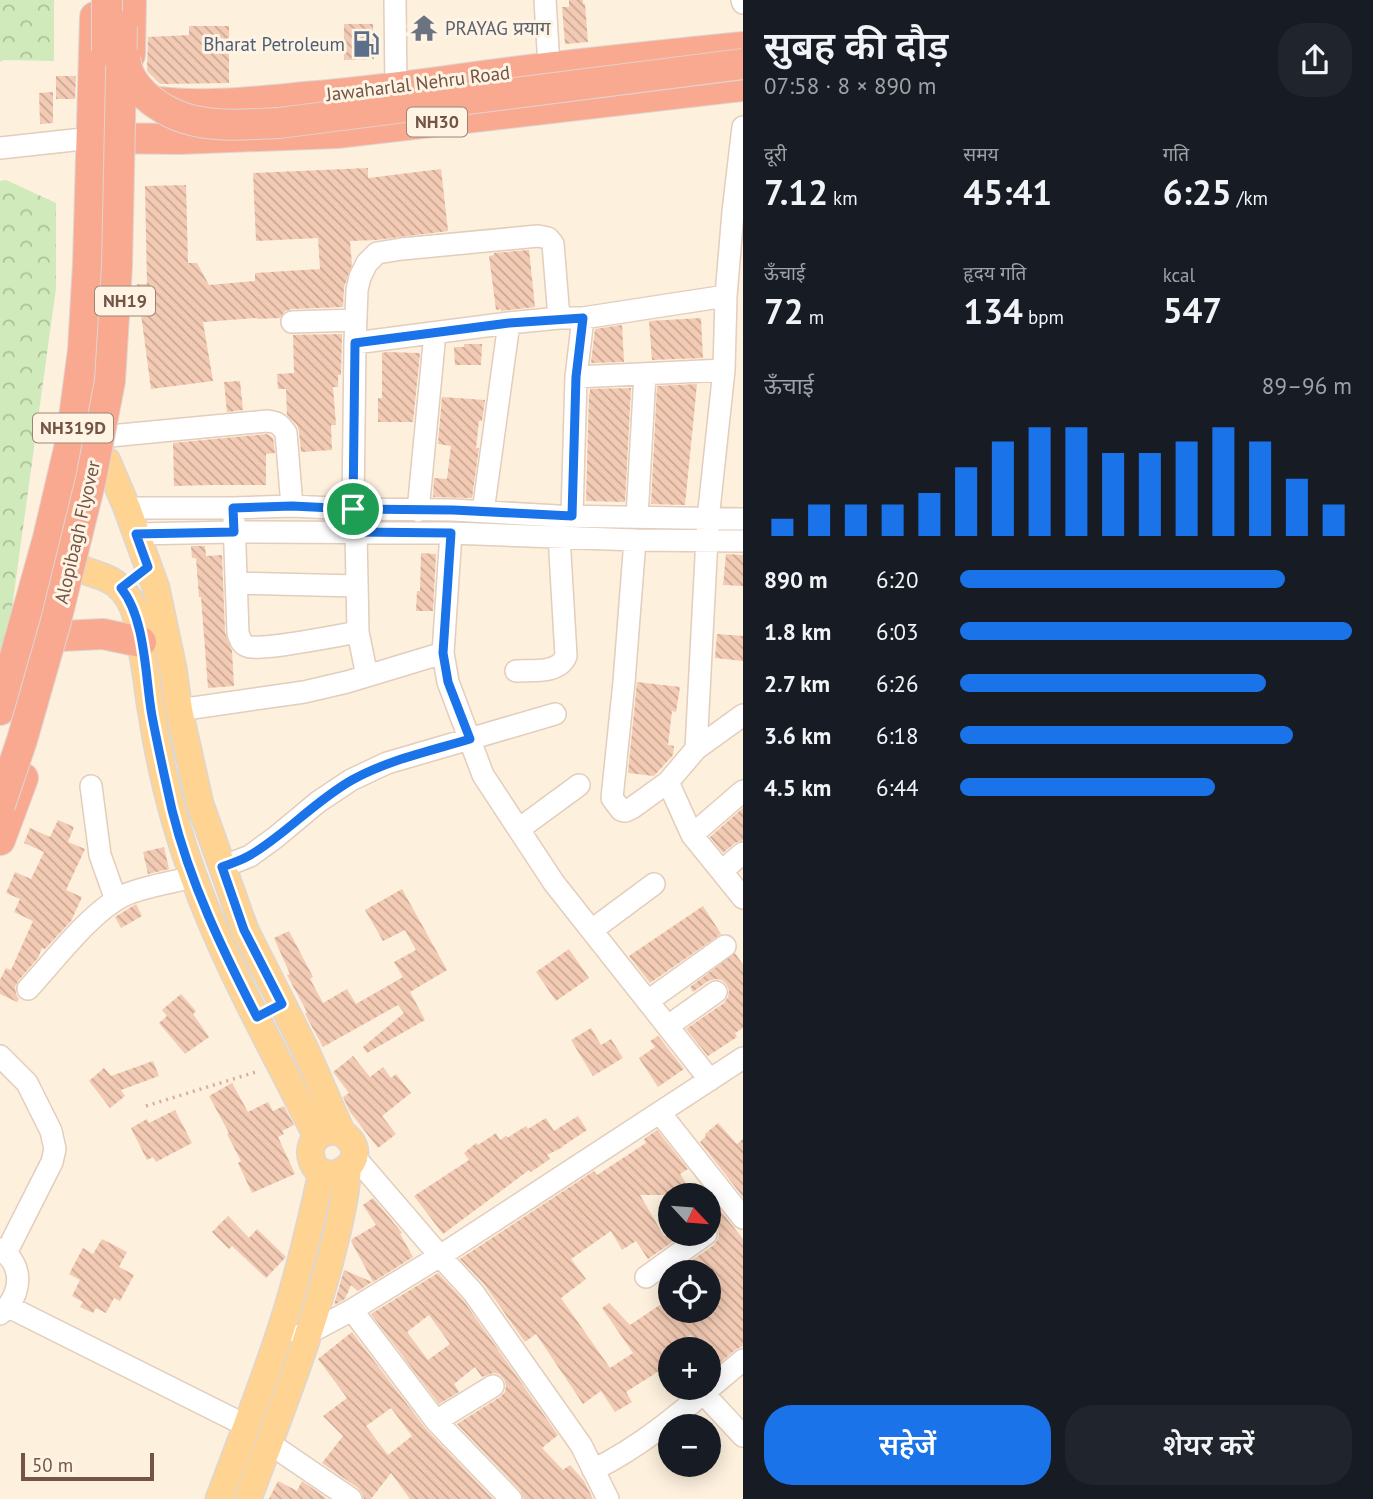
<!DOCTYPE html>
<html lang="hi">
<head>
<meta charset="utf-8">
<style>
	body { margin:0; font-family:"PT Sans","Noto Sans Devanagari",sans-serif; background:#20242c; color:#f1f3f6; height:100vh; display:flex; flex-direction:column; font-size:26px; white-space:nowrap }
	* { box-sizing:border-box; margin:0 }
	p { font-size:23px; color:#9ea1a6 }
	.icon { flex:none; width:38px; height:38px; fill:none; stroke:currentColor; stroke-width:2; stroke-linecap:round; stroke-linejoin:round }
	.map { position:relative; flex:1; overflow:hidden }
	.drawer { display:flex; flex-direction:column; background:#171b24; width:630px }
	.drawer>* { flex:none }
	.needle { width:46px; rotate:116deg }
	.buttons { position:absolute; left:658px; top:1183px; display:grid; gap:14px }
	.buttons a { display:grid; place-items:center; width:63px; height:63px; border-radius:50%; background:#171b24; box-shadow:0 4px 18px #0003; font-size:35px }
	.scale { position:absolute; left:21px; bottom:18px; width:133px; box-sizing:border-box; padding-left:7px; border:4px solid #735445; border-top:0; font-size:19px; line-height:24px; white-space:nowrap; color:#735445; -webkit-text-stroke:5px #fff4e4; paint-order:stroke }
	.pin { position:absolute; display:grid; place-items:center; width:60px; height:60px; color:#fff; margin:-30px; border:4px solid #fff; border-radius:50%; box-shadow:0 2px 7px #0007 }
	.round { display:grid; place-items:center; flex:none; width:74px; height:74px; border-radius:28px; background:#20242c }
	.summary { display:flex; align-items:center; justify-content:space-between; height:119px; padding:0 21px }
	h1 { font-size:38px; font-weight:600; line-height:52px }
	.stats { display:grid; grid-template-columns:repeat(3,1fr); gap:10px; height:119px; padding:7px 21px }
	.stats div { display:grid; align-content:center }
	.stats b { font-size:35px; font-weight:600 }
	.stats small { font-size:19px; font-weight:400 }
	.stats p { font-size:19px }
	.chart { height:196px; padding:14px 21px }
	.chart p { display:flex; justify-content:space-between }
	.chart svg { width:100%; height:126px; margin-top:7px; stroke:#1a73e8; stroke-width:6 }
	.button { display:flex; gap:14px; margin-top:auto; padding:14px 21px }
	.button a { flex:1; height:80px; border-radius:28px; background:#1a73e8; color:#fff; font-size:28px; font-weight:600; line-height:80px; text-align:center }
	.button a+a { background:#20242c; color:#f1f3f6 }
	ul { padding:0 21px; list-style:none; font-size:23px }
	li { display:grid; grid-template-columns:112px 84px 1fr; align-items:center; height:52px }
	li i { height:18px; border-radius:9px; background:#1a73e8 }
	main { display:flex; flex:1; min-height:0 }
	.map>svg:first-child { display:block }
</style>
</head>
<body>
<main>
<div class="map">
<svg width="743" height="1499" viewBox="0 0 743 1499">
	<defs>
		<pattern id="forest-crowns" width="20" height="18" patternUnits="userSpaceOnUse" patternTransform="scale(1.75)"><rect width="20" height="18" fill="#d0eabc"/><path d="M2 6a3 3 0 1 1 6 0M12 15a3 3 0 1 1 6 0" fill="none" stroke="#adc09b"/></pattern>
		<pattern id="building-back-hatch" width="6" height="6" patternUnits="userSpaceOnUse" patternTransform="scale(1.75)"><rect width="6" height="6" fill="#f3cbb4"/><path d="M-1 5l2 2M0 0l6 6M5-1l2 2" fill="none" stroke="#c9a794"/></pattern>
	</defs>
	<rect width="100%" height="100%" fill="#fdf0dd"/>
	<path fill="url(#forest-crowns)" d="M0,0H54V61L4,60L0,62Z
		M6,180L56,203V288L0,695V181Z"/>
	<path fill="url(#building-back-hatch)" fill-rule="evenodd" d="M569,0H583V4H585L588,42L565,44L562,7H569Z
		M344,24H373L374,59L344,60Z
		M189,26H229V83L160,84L149,73L147,70L148,37L189,35Z
		M56,76H76L75,99H56Z
		M53,92V123L40,124L39,93Z
		M368,168V178L441,169L448,231L376,240L350,241L352,265L344,287L343,307L292,309L285,311L280,318L257,319V318L203,322L213,381L151,389L137,284H147L145,186L186,185L188,263H197L209,285L255,281V273L320,269L318,238L256,241L253,173Z
		M529,250L535,307L501,311V309L496,310L489,256L494,255V253Z
		M701,318L703,358L652,360L649,321Z
		M622,325L624,362L591,363L595,329Z
		M342,334L341,375H338V387H333L336,425H331L332,450L301,452L299,431L297,425L287,415L286,389H278L277,374L294,373L293,335Z
		M464,344H482L481,365H455L454,347H464Z
		M386,352L420,353L413,422H378V398H382V353Z
		M240,381L243,410L227,412L224,382Z
		M697,384L685,505L651,504L657,386Z
		M631,388L625,502L586,501L589,393L590,394V389Z
		M442,397L485,400L482,421H479L476,448H479L472,498L433,497L434,478L447,479L451,446L438,444Z
		M267,434L273,438L275,453L266,454V485H210L174,486L173,443Z
		M191,546H205L206,556L222,555L225,633L232,651L234,686L208,688L201,597H199L196,558H192Z
		M421,553L436,554L433,611H416L417,591H420Z
		M726,554L743,555V586L723,585Z
		M717,634L743,636V661L715,658Z
		M637,682L680,687L676,712L672,711L668,745L674,746L673,755L654,776L628,773Z
		M743,808V840L735,843L723,853L710,837Z
		M58,820L74,827L68,842L85,849L66,890L82,897L71,921L45,949L42,948L38,958L18,981L15,987L16,994L19,999L17,1002L0,994V980L6,968L11,970L33,921L14,912L20,899L6,893L15,872L31,879L44,852L24,843L30,828L50,837Z
		M164,847L169,869L148,874L143,852Z
		M402,889L447,970L410,992L425,1020L367,1053L363,1047L404,1013L398,1005L323,1047L305,1014L307,1012L287,975L290,974L274,938L289,931L313,977L310,979L323,1003L347,989L356,1004L403,977L394,962L416,950L405,930L383,941L365,910Z
		M136,904L142,916L121,928L115,917Z
		M703,906L721,934L650,983L629,956Z
		M569,949L589,978L556,1001L536,972Z
		M735,953L743,965V1028L735,1033L737,1037L708,1056L686,1029L724,1003L728,997L729,990L726,984L722,980L715,979L708,981L693,992L690,987Z
		M181,994L196,1011L193,1014L209,1037L185,1054L159,1023L167,1016L162,1010Z
		M591,1028L601,1045L611,1039L623,1058L593,1076L571,1040Z
		M658,1036L684,1069L658,1087L639,1058L655,1047L650,1041Z
		M353,1056L370,1077L383,1067L391,1078L396,1074L411,1093L382,1116L396,1134L378,1148L350,1112L343,1097L349,1093L333,1072Z
		M153,1061L159,1076L121,1090L125,1096L110,1108L89,1081L104,1068L111,1076Z
		M232,1083L248,1112L268,1102L273,1111L284,1106L294,1125L282,1131L284,1134L278,1137L295,1174L252,1193L238,1163L241,1161L227,1134L229,1133L209,1096Z
		M175,1110L192,1143L156,1162L153,1157L147,1160L131,1128L147,1119L149,1123Z
		M578,1116L587,1130L563,1146V1147L547,1155L550,1159L531,1172L529,1170L443,1234L414,1196L469,1160L464,1153L476,1143L478,1145L496,1133L500,1140L506,1136L507,1138L526,1126L528,1129L546,1118L554,1131Z
		M718,1123L737,1144L743,1139V1197L700,1142L706,1136L705,1134Z
		M657,1130L688,1169L680,1174L694,1195H640L664,1236L668,1234H684L648,1259L636,1241L622,1250L611,1231L571,1259L586,1279L561,1298L610,1368L633,1353L602,1308L609,1303L630,1325L670,1298V1311H709V1272H675L714,1245L718,1239L719,1233L717,1227L709,1222V1196L743,1239V1346L735,1350L709,1372V1349H701L690,1335L683,1349H670V1364L626,1392L632,1402L615,1412L601,1391L583,1404L536,1334L525,1342L484,1284L460,1259L594,1171L597,1175L646,1143L644,1139Z
		M373,1198L402,1233L400,1234L413,1257L373,1282L351,1241L352,1239L376,1225L363,1205Z
		M228,1216L249,1238L257,1229L286,1257L266,1278L232,1246L229,1249L212,1232Z
		M102,1239L127,1252L119,1267L134,1275L120,1301L114,1298L106,1313L96,1308L93,1313L80,1307L83,1302L72,1296L80,1280L69,1274L83,1248L93,1254Z
		M344,1270L372,1282L358,1291L351,1285L345,1299L334,1305Z
		M438,1273L463,1300L558,1435L542,1448L563,1470L570,1465L584,1481L593,1499H524L520,1490L457,1424L500,1397L505,1392L506,1386L504,1379L499,1374L493,1373L482,1377L475,1367L454,1384L459,1392L439,1404L371,1314ZM429,1315L450,1344L428,1360L407,1332Z
		M352,1332L426,1429L493,1499H410L391,1473L371,1499H364L362,1493L358,1488L322,1463L343,1436L323,1416L347,1398L318,1359ZM391,1408L412,1436L388,1455L366,1426Z
		M278,1481L297,1491L302,1481L326,1498L325,1499H269Z"/>
	<g fill="none" stroke-linecap="round" stroke-linejoin="round">
		<defs>
			<path id="minor" d="M395,0L396,88
				M545,0L550,82
				M742,0L743,3
				M0,148L92,138
				M292,322L356,320
				M355,343L509,323L559,318H583L726,296
				M576,377L724,370
				M110,436L267,421C277,422 280,424 286,433L292,506
				M127,508H233L292,506L353,509L453,510L558,516L743,519
				M418,511L435,333
				M483,512L509,323
				M572,516L576,377L583,318
				M637,517L645,374
				M234,520L238,633C240,639 241,644 247,646C256,652 341,635 358,632
				M451,533L443,653L448,682L483,775L554,883L710,1080
				M136,534L234,532L451,533L635,540L743,541
				M635,540L624,682L612,798L621,810L625,811L632,808L668,782
				M236,583L357,586
				M516,671C532,670 559,674 566,656L559,536
				M367,676L358,632L356,532L353,509L355,343L357,290L360,277L367,263L377,253L402,249L538,236L548,238L553,244L559,318
				M179,710L304,692L347,682L443,653
				M743,715L696,749L668,782L692,835L743,898
				M696,749L708,519L724,370L726,296L733,212L743,127
				M91,786L100,855L116,900
				M519,829L579,785
				M692,835L743,791
				M222,867L250,856L276,837L318,802L351,780L387,763L555,714
				M722,871L743,853
				M592,930L654,884
				M28,989C54,961 91,911 125,895C142,887 174,882 193,877
				M648,1001L725,946
				M668,1026L716,992
				M0,1056L27,1083L51,1131L55,1149L52,1162L6,1253
				M660,1113L743,1218
				M354,1156L440,1256L473,1292L581,1445L608,1499
				M0,1249C26,1266 21,1296 0,1314
				M646,1277L706,1234
				M9,1307L247,1426
				M352,1310L436,1421L511,1499
				M300,1335L309,1333L352,1310L440,1256L743,1058
				M703,1393L743,1436
				M436,1421L493,1386
				M269,1443L351,1499
				M593,1470C649,1443 696,1399 743,1360"/>
			<path id="major" d="M107,461L127,508L156,588L173,668L179,710L200,804L245,930L306,1051L342,1133C381,1160 319,1196 311,1157C307,1138 326,1127 342,1133
				M81,569C89,572 98,575 106,578C137,592 139,627 143,656C147,675 148,694 152,714C160,767 175,827 194,878C226,967 275,1052 317,1137
				M219,1499C241,1441 264,1382 283,1323C299,1273 311,1223 322,1172
				M248,1499C276,1424 306,1349 327,1272C336,1238 345,1204 348,1168"/>
			<path id="highway" d="M130,55L131,0
				M152,101C204,108 253,102 305,97C362,92 418,85 474,77C563,65 653,56 743,47
				M95,138L180,139L337,133L743,86
				M62,636L103,634L141,642
				M0,710L48,538L71,440L83,350L88,263L95,17
				M0,840L23,778"/>
		</defs>
		<use href="#minor" stroke="#e3cdbd" stroke-width="24"/>
		<use href="#major" stroke="#ddd6d2" stroke-width="29"/>
		<use href="#highway" stroke="#ddd6d2" stroke-width="32"/>
		<path stroke="#d7ae98" stroke-width="3.5" stroke-dasharray="2 5" stroke-linecap="butt" d="M146,1106L259,1071"/>
		<use href="#minor" stroke="#fff" stroke-width="21"/>
		<use href="#major" stroke="#ffd392" stroke-width="26"/>
		<use href="#highway" stroke="#faa991" stroke-width="30"/>
		<defs>
			<path id="highway-bridge" d="M107,51V0
				M125,58C126,72 134,85 145,95C184,131 230,125 279,123L743,64
				M0,805L22,740L56,621L91,479L110,381L117,266L122,26"/>
		</defs>
		<use href="#highway-bridge" stroke="#ddd6d2" stroke-width="32" stroke-linecap="butt"/>
		<use href="#highway-bridge" stroke="#faa991" stroke-width="30"/>
	</g>
	<g fill="none" stroke-linecap="round" stroke-linejoin="round">
		<defs>
			<path id="route" d="M353,509L292,506L233,508L234,532L136,534L148,567L121,588C146,619 145,677 152,716C158,747 165,779 172,810C190,883 223,951 257,1017L282,1004L244,930L222,867C232,863 243,860 252,854C287,833 315,801 352,780C388,760 430,751 470,739L448,682L443,653L451,533L356,532L353,509L453,510L572,516L576,377L583,318L509,323L355,343L353,509"/>
		</defs>
		<use href="#route" stroke="#fff" stroke-width="14"/>
		<use href="#route" stroke="#1a73e8" stroke-width="9"/>
	</g>
	<defs>
		<symbol id="temple-bare" viewBox="-9 -9 18 18"><path d="M0-6L5-2H3V0L6.5 2.5H4V6H1.5V3h-3V6H-4V2.5H-6.5L-3 0V-2H-5Z" fill="#6b7280" stroke="#fff4e4" stroke-width="2.5" paint-order="stroke"/></symbol>
		<symbol id="fuel-bare" viewBox="-9 -9 18 18"><path d="M-5.5-6h7V0h2V4h1.3V-2.5L3-4.5l.8-.8L6-3V5H2.5V1h-1V6h-7ZM-4.2-4.7v3.2H.2V-4.7Z" fill="#5c6f8a" stroke="#fff4e4" stroke-width="2.5" paint-order="stroke"/></symbol>
	</defs>
	<g fill-rule="evenodd">
		<use href="#temple-bare" x="405" y="9" width="38" height="38"/>
		<use href="#fuel-bare" x="347" y="25" width="38" height="38"/>
	</g>
	<g text-anchor="middle" stroke-width="6" stroke-linejoin="round" paint-order="stroke">
		<g fill="#fff4e4" stroke="#9d8475" stroke-width="2">
			<rect x="407" y="107.5" width="60" height="29" rx="5"/>
			<rect x="95" y="286.5" width="60" height="29" rx="5"/>
			<rect x="33" y="413.5" width="80" height="29" rx="5"/>
		</g>
		<g font-size="18" font-weight="bold" fill="#735445">
			<text x="437" y="128">NH30</text>
			<text x="125" y="307">NH19</text>
			<text x="73" y="434">NH319D</text>
		</g>
		<g font-size="19" fill="#5b616d" stroke="#fff4e4" text-anchor="start">
			<text x="445" y="35">PRAYAG प्रयाग</text>
		</g>
		<g font-size="19" fill="#4e5e75" stroke="#fff4e4" text-anchor="end">
			<text x="345" y="51">Bharat Petroleum</text>
		</g>
		<g font-size="19" fill="#735445" stroke="#fff4e4">
			<text transform="translate(418 83) rotate(-7)" y="7">Jawaharlal Nehru Road</text>
			<text transform="translate(77 532) rotate(-77)" y="7">Alopibagh Flyover</text>
		</g>
	</g>
</svg>
<div class="buttons">
<a><svg class="needle" viewBox="-14 -14 28 28"><path d="M0-13l5 13h-10z" fill="#e53935"/><path d="M0 13l5-13h-10z" fill="#9ea1a6"/></svg></a>
<a><svg class="icon" aria-label="locate" viewBox="0 0 24 24"><circle cx="12" cy="12" r="6"/><path d="M12 2v4M12 18v4M2 12h4M18 12h4"/></svg></a>
<a>+</a>
<a>−</a>
</div>
<div class="scale">50 m</div>
<div class="pin" style="left:353px;top:509px;background:#1e9e55"><svg class="icon" aria-label="arrive" viewBox="0 0 24 24"><path d="M6 21V4h12l-3 4 3 4H6"/></svg></div>
</div>
<section class="drawer">
<div class="summary"><div><h1>सुबह की दौड़</h1><p>07:58 · 8 × 890 m</p></div><a class="round"><svg class="icon" aria-label="share" viewBox="0 0 24 24"><path d="M12 15V3M7 8l5-5 5 5M5 13v7h14v-7"/></svg></a></div>
<div class="stats">
<div><p>दूरी</p><b>7.12<small> km</small></b></div>
<div><p>समय</p><b>45:41</b></div>
<div><p>गति</p><b>6:25<small> /km</small></b></div>
</div>
<div class="stats">
<div><p>ऊँचाई</p><b>72<small> m</small></b></div>
<div><p>हृदय गति</p><b>134<small> bpm</small></b></div>
<div><p>kcal</p><b>547</b></div>
</div>
<div class="chart"><p><span>ऊँचाई</span>89–96 m</p>
<svg viewBox="0 0 160 44" preserveAspectRatio="none"><path d="M5 44V38M15 44V33M25 44V33M35 44V33M45 44V29M55 44V20M65 44V11M75 44V6M85 44V6M95 44V15M105 44V15M115 44V11M125 44V6M135 44V11M145 44V24M155 44V33"/></svg>
</div>
<ul>
<li><b>890 m</b>6:20<i style="width:83%"></i></li>
<li><b>1.8 km</b>6:03<i style="width:100%"></i></li>
<li><b>2.7 km</b>6:26<i style="width:78%"></i></li>
<li><b>3.6 km</b>6:18<i style="width:85%"></i></li>
<li><b>4.5 km</b>6:44<i style="width:65%"></i></li>
</ul>
<div class="button"><a>सहेजें</a><a>शेयर करें</a></div>
</section>
</main>
</body>
</html>
